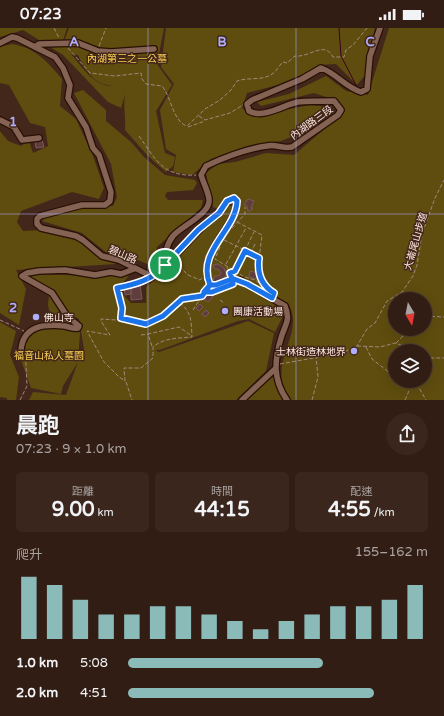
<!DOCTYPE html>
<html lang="zh-TW">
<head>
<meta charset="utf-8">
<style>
	body { margin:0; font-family:"Varela Round","Noto Sans TC",sans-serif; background:#3a261d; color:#f1f3f6; height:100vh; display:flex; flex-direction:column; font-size:15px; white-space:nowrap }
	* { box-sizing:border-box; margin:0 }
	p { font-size:13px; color:#a8a2a0 }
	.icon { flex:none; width:22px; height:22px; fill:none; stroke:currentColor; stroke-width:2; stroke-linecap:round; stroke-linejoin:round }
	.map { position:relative; height:372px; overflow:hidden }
	.sheet { display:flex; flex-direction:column; background:#321d14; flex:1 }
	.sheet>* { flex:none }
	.needle { width:26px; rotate:170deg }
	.controls { position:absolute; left:388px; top:264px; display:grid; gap:8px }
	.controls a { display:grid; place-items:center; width:44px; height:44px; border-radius:50%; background:#321d14; box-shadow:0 4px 16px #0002,0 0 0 1px #4d3b34; font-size:20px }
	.pin { position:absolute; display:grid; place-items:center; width:34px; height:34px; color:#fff; margin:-17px; border:2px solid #fff; border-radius:50%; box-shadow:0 1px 4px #0007 }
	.round { display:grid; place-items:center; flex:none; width:42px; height:42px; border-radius:21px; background:#3a261d }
	.overview { display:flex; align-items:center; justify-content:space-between; height:68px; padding:0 16px }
	h1 { font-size:22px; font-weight:700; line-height:30px }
	.stats { display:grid; grid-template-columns:repeat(3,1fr); gap:6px; height:68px; padding:4px 16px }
	.stats div { display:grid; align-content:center; border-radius:6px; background:#3a261d; text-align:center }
	.stats b { font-size:20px; font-weight:700 }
	.stats small { font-size:11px; font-weight:400 }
	.stats p { font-size:11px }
	.chart { height:112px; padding:8px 16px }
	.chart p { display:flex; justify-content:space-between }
	.chart svg { width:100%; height:72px; margin-top:4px; stroke:#8bbbb9; stroke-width:6 }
	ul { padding:0 16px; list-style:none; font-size:13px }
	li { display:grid; grid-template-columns:64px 48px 1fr; align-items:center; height:30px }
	li i { height:10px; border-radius:5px; background:#8bbbb9 }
	.status { display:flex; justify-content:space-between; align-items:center; height:28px; padding:0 20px; background:#321d14; direction:ltr }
	.status svg { height:11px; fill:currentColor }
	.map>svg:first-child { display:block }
</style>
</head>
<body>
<div class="status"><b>07:23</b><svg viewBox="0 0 49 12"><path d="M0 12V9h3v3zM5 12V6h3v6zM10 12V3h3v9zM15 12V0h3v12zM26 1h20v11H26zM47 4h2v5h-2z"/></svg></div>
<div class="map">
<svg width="444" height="372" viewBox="0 0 444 372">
	<rect width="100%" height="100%" fill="#43271a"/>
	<path fill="#5f4d0f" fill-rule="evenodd" d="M0,0H67L62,16L64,18L63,16L69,0H164L157,36L172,57L156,83L165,125L175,129L173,138L166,144L147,127L125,102C126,89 123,79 125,66L121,80L108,74L63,27L23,2L0,9ZM71,26L78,27C83,38 90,51 103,56C106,57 109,57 112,58C94,58 82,39 71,26Z
		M166,0H375L365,47L357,57L336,36L319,37L296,52L247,65L242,80L252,88L310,77L321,78L325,88L299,106L281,113L251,117L211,131L192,147L173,144L176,127L166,121L160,82L174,56L161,39Z
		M389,0H444V372H290C264,335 307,307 288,275L280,271L275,277L285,284L275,304L249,291L238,293L160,322H155L159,324L248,293L274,305L266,343L236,372H29L33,364L66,367L78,334L63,358L61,366L31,360L21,332V312L27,305L51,298L80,304L78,334L84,321L79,291L73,288L65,297L51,291L48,277L49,267L28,246L98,248L130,246L118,261L131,275H146V259L162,247L229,177L233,179V184L209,220L204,234L239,181L240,174L229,167L218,181L213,179L206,145L218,136L235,134L266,125L294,127L342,86L338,73L314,65L261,78L257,74L289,66L326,48L346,63L368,67ZM395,271H425V301H395ZM395,323H425V353H395Z
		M12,16C34,19 48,34 62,51L60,78L76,91L93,128L104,160L99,171L72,164L21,183L17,194L23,203L44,202L84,214L101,230L117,236L16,242L26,261L19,297L0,285V103L8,113L21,118L29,113L33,125L48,118L45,99L30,95L9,57L0,55V19Z
		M83,62L106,82V93L131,114L144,129L165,147L195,152L197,155L193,162L167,164L165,168L168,172H203L201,180L157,219L154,239L122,225H107L82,205L42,193C56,179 93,179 113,178L117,169L111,136L74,65Z
		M0,294L16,303L10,327L19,349L16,372H7V370L0,369Z
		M270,348L274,350L284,372H247Z"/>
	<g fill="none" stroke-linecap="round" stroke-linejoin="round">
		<path stroke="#3c001f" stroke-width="1" d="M339,0L341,28L357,59
			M0,88L3,91"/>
	</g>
	<path fill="#5f3d3d" stroke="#7c5857" d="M42,112L44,119L36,120L35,113Z
		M248,171L254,173L251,180H253L250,183H248L247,178L244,177Z
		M218,236L224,240L226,246L224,251L216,253L213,252L215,248H219L221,245L218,241H215L213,237Z
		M250,243L258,245L257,251L249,249Z
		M140,256L142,271L131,272V257Z
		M124,257H131V266L125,267Z
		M209,266L213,269L208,274L204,271Z
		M200,276L203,279L199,283L196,280Z
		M206,282L209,285L205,289L202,286Z"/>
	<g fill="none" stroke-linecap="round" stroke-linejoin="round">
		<defs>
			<path id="minor" d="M0,15L12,9L17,10L55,29L63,40L70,57L68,70L86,99L93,120L99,127L111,164L110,173L105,177H82L40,188L37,191V196L41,200L76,208L83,212L102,228L119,232L151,248L161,243L198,202L219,185L227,173L234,170L237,173C236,198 208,214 207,244C207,249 208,254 211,258L230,252H240L285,278C291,293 285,296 281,310C274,333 273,352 287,372
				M35,19L39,16L78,15L98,23L111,24L154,21
				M0,92L14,99L22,112L39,110
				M165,237C165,226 166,217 173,208C181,198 211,186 209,171C208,163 203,154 201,147L206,138C225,129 246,121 267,118C276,116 283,121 292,119L338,87L341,82L334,73C323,73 309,73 298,74C283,77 264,91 249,83L247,76L252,72L302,51L321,40C336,45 345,59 361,64L367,61L370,28L380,0
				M21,322C23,297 45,296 65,298C70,299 73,301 78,300L79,298L67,288L52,265L22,248L27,245L39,243L65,242L95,247L111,244L121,246L134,241
				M242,372L275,341"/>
		</defs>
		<use href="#minor" stroke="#290f04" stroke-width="8"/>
		<path stroke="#a0887e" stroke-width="1" stroke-dasharray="4 2" stroke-linecap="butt" d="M54,0L59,10
			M99,18L106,0
			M68,20L90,45L115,48L141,45L142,51L146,56L162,58C171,68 173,94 187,98L205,81L220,72L231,62L237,53C248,49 263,53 272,46C277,43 279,37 283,34L287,35L295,28C309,30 324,12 333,29H344L346,22L353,17L367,0
			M199,88L205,92L230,85L243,77
			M188,99L205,93
			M139,108C156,132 163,149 196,147
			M237,194L262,207L258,240L264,258
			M232,200L245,186V179
			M224,212L259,229
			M220,219L215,231L243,248
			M251,225L255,216
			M175,234L188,247L200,252L203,249
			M226,236L246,200
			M227,239L230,245
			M231,248V245L235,243L254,204
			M245,249L255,252L274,265
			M145,251L135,255L117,260L122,280L121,290L116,292L101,291V293L110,307L87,303L104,334L118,348L125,353L124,340H141L153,330V319C163,310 179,310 192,309C191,291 192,285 179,274L182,271L202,268L207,260
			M205,264L229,258
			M220,272L224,275
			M193,282L202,268
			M425,288L444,289
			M121,290C155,298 153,296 178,274
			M0,292L24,303
			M141,307L148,306
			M396,315L410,301
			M152,318L148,306L179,299L192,308
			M357,318L380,319L395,315L417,323
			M366,319L372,331L395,349
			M425,327L431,330H444
			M280,336L342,325L357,318L367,301L375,295L387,273L402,264L413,248L417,237L422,206L435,170L444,152
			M404,353L418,358L426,372
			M126,354L132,372
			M20,372L27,358L26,335L22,326
			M312,372L318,349L316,329
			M405,372L412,356"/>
		<use href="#minor" stroke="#846355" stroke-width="5.5"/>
	</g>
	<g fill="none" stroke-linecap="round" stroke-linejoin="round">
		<defs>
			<path id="route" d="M165,237C154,252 132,257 117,260L122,280L121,290L146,296L163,288L182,271L202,268L210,257H216L232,251L230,245L235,243L245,223L259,230C257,245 261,257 274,265L272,270L247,256L234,251H232L233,256L212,264H204L210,257C196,223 236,203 237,173L234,170L227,173L219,185L198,202L165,237"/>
		</defs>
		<use href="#route" stroke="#fff" stroke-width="8"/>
		<use href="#route" stroke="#1a73e8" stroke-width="5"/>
	</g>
	<path fill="none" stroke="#afaefa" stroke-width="1" stroke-opacity="0.55" d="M148,0V372M296,0V372M0,186H444"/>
	<g fill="#afaefa" stroke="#43271a" stroke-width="1.5">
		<circle cx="225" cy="283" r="4"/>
		<circle cx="36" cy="289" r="4"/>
		<circle cx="354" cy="323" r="4"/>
	</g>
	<g text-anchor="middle" stroke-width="3" stroke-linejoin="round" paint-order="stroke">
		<g font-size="10" fill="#fad253" stroke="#43271a">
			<text x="127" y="34">內湖第三之一公墓</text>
			<text x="49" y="331">福音山私人墓園</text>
		</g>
		<g font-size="10" fill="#fbe7df" stroke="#43271a">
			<text transform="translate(311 94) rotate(-36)" y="4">內湖路三段</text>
			<text transform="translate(415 213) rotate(-74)" y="4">大崙尾山步道</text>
			<text transform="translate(123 226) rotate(23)" y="4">碧山路</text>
		</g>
		<g font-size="10" fill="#fbe7df" stroke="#43271a" text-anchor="start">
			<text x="233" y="287">團康活動場</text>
			<text x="44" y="293">佛山寺</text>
			<text x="346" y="327" text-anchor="end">士林街造林地界</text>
		</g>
	</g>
	<g font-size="13" text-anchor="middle" font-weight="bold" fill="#afaefa" stroke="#43271a" stroke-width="3" stroke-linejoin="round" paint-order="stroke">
		<text x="74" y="18">A</text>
		<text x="222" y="18">B</text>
		<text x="370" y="18">C</text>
		<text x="13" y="98">1</text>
		<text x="13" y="284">2</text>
	</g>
</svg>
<div class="controls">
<a><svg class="needle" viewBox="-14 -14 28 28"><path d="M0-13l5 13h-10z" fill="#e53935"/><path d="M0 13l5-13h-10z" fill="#a8a2a0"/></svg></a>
<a><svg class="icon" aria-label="layers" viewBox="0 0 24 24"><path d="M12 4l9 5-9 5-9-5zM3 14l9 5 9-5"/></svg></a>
</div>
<div class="pin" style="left:165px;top:237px;background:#1e9e55"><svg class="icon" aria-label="arrive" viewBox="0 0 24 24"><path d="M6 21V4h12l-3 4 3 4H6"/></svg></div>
</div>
<section class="sheet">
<div class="overview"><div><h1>晨跑</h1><p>07:23 · 9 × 1.0 km</p></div><a class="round"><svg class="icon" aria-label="share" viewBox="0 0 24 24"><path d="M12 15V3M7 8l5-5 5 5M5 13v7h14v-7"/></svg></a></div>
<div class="stats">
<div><p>距離</p><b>9.00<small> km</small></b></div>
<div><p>時間</p><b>44:15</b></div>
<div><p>配速</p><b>4:55<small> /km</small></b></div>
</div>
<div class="chart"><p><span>爬升</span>155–162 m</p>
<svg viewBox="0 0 160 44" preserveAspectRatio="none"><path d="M5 44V6M15 44V11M25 44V20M35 44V29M45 44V29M55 44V24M65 44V24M75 44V29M85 44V33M95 44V38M105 44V33M115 44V29M125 44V24M135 44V24M145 44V20M155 44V11"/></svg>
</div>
<ul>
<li><b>1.0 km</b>5:08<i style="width:65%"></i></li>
<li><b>2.0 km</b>4:51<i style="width:82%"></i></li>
</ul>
</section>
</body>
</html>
